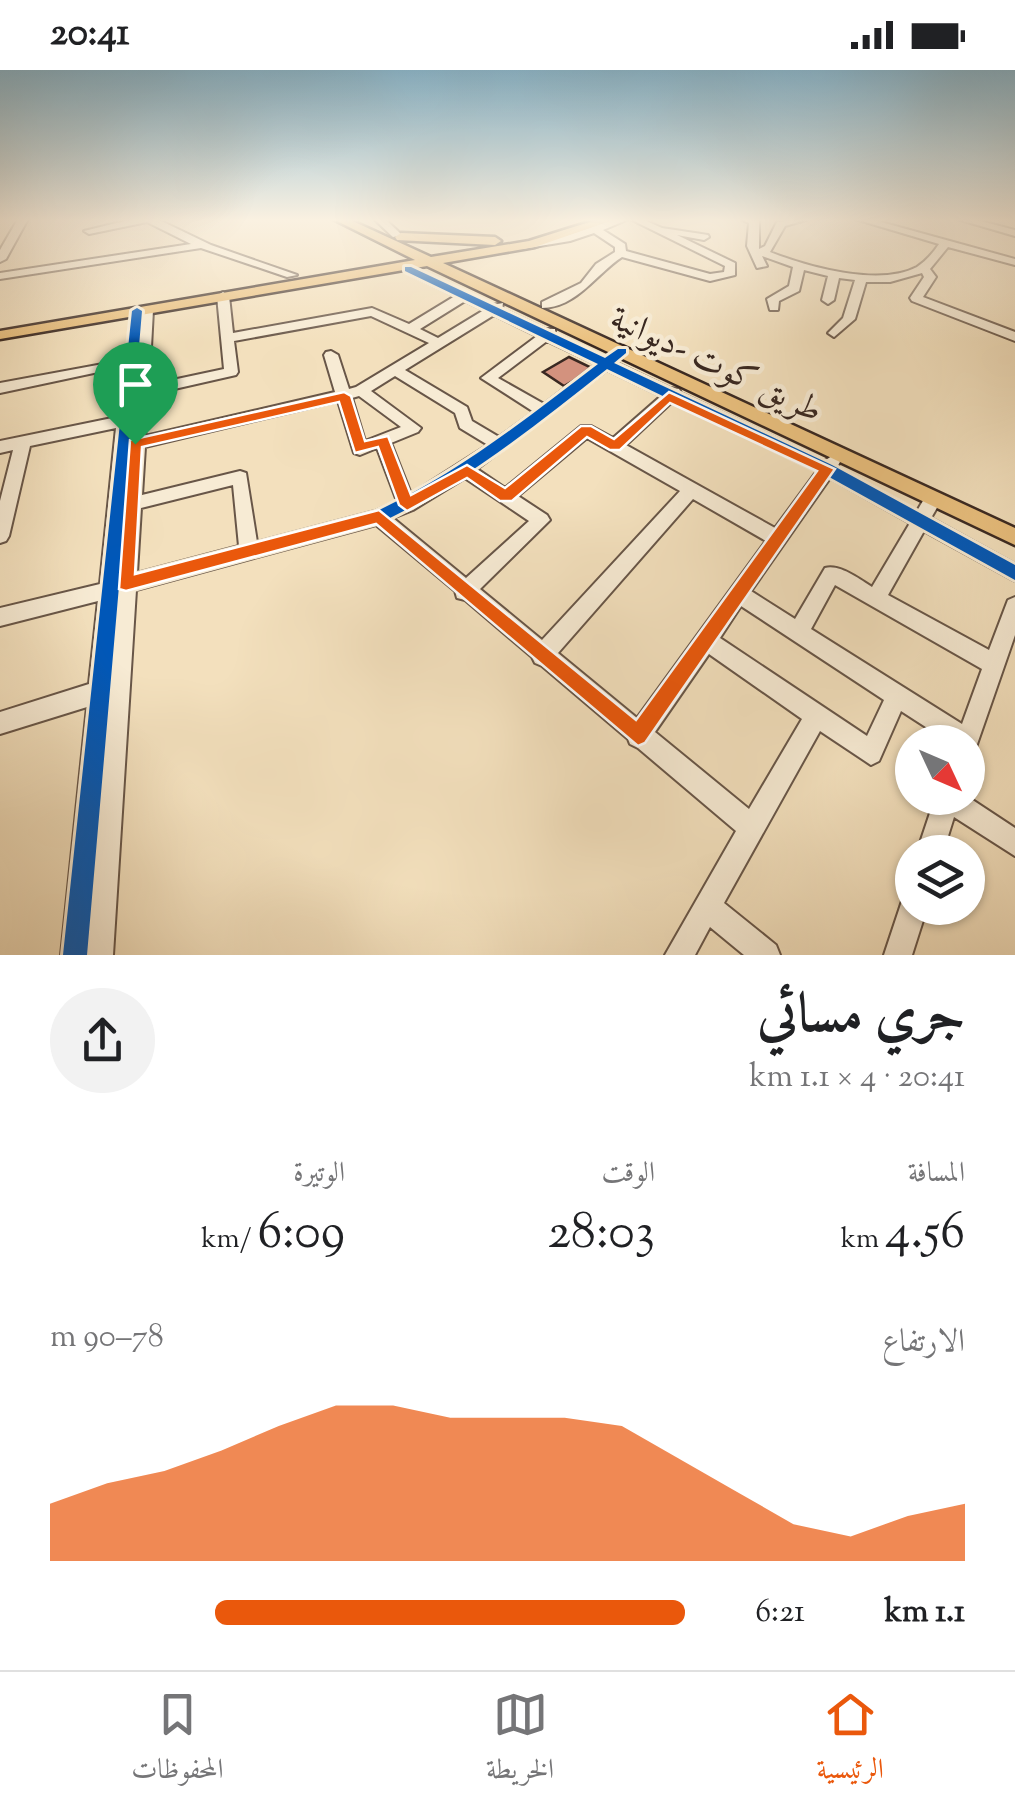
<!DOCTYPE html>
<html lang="ar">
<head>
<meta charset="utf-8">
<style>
	body { margin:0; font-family:"Sorts Mill Goudy",Amiri,serif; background:#f2f2f2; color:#202124; direction:rtl; height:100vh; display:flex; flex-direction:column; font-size:38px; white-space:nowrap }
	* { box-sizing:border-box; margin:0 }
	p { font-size:32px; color:#757577 }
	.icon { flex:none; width:55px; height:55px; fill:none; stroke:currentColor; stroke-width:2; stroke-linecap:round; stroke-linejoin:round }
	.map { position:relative; height:885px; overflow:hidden; direction:ltr }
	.panel { display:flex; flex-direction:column; background:#fff; flex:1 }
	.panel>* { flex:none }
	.needle { width:65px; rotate:134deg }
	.buttons { position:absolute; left:895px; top:655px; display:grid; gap:20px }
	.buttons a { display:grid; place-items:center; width:90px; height:90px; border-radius:50%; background:#fff; box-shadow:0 2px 8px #0004; font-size:50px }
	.pin { position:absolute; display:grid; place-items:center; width:85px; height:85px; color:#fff; margin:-102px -42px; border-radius:50% 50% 50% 0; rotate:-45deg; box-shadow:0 0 10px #0007 }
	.pin .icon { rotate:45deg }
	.round { display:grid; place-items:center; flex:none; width:105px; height:105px; border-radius:52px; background:#f2f2f2 }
	.head { display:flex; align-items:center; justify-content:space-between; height:170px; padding:0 50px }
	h1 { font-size:55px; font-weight:600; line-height:75px }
	.stats { display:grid; grid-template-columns:repeat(3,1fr); gap:15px; height:170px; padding:10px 50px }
	.stats div { display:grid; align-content:center }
	.stats b { font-size:50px; font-weight:600 }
	.stats small { font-size:28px; font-weight:400 }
	.stats p { font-size:28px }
	.chart { height:280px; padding:20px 50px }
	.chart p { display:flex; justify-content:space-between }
	.chart svg { width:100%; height:180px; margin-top:10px; fill:#ea580c; opacity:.7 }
	ul { padding:0 50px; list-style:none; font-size:32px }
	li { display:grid; grid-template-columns:160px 120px 1fr; align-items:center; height:75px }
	li i { height:25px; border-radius:12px; background:#ea580c }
	.status { display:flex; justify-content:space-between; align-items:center; height:70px; padding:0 50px; background:#fff; direction:ltr }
	.status svg { height:28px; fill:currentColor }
	.dock { display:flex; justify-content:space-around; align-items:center; height:140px; border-top:2px solid #e0e0e0; background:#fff; font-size:28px; color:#757577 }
	.dock a { display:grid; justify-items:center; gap:5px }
	.dock .current { color:#ea580c }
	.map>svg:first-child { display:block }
</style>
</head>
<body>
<div class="status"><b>20:41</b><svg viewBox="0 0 49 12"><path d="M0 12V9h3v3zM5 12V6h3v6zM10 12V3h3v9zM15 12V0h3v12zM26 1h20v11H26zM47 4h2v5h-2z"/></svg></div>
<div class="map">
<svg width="1015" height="885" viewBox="0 0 1015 885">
	<rect width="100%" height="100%" fill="#f3e0bd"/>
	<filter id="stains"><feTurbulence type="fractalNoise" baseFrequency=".002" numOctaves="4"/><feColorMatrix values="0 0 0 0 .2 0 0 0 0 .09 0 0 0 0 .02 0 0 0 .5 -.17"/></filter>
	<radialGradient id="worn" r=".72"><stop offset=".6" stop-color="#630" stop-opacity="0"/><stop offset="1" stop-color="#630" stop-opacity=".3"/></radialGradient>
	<path fill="#d3927e" stroke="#392821" stroke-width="2.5" d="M569,287L594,299L564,316L543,302Z"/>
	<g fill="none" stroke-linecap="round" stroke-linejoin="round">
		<defs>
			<path id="minor" d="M18,149H28L6,189L0,192V180Z
				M133,149H157L211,175L297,205L287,207L201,178L0,209V203L191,174L147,152L89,164L84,161Z
				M374,149H385L402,165L393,167Z
				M615,149H629L603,160L625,174L626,181L710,204L724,202L725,196L630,149H642L662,158L708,165L709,167L704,170L677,165L735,193V205L710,211L622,187C596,204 576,238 542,238V232L581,213L596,194L615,182V177L594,163L570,171L522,179L518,178V174L568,165Z
				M740,149L759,151V179L765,176L777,152L809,149L785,156L770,182C808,197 880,217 917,197C926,191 933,183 939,174L855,149H870L1015,189V195L948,177L930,199L936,207L923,227L1015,262V271L912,231L910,228L924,207L922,203L890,212H866L855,249L834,267L828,263L843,248L855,210L839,208L834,230L828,234L822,230L828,206L804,200L799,221L779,231L778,240H770L767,229L789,216L793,197L762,186L767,196L757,198L747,176L749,153Z
				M957,149H973L1015,160V166Z
				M408,196L493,235L503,233L502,239L545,259H555V264L606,288H614L615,292L670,318L679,319L681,323L824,391L832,386L838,388L840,392L837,397L917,441L927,424H939L942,429L931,448L1015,494V511L924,461L888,525L989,580L1008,530L1015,527V565L975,680L968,683V672H949L901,641L879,691L871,695L820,661L724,833L776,875L780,885H744L710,857L695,885H665L736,761L638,678L630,674L628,669L542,596L535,593L532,587L465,530L457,528L455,521L376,455L136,520L113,885H61L87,637L0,664V642L89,614L98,531L0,556V538L100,514L116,358L30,376L9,466L6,471L0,473V431L13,380L0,383V371L117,347L121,328L126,326L133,330L136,294L0,323V313L130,289L136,292L141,240L147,236L153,240L149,315L224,299L217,226L223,222L229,226L233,263L372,238L409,254L455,226L404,201V197ZM465,231L484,240L438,268L420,259ZM494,245L537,266L481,308L534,342L499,367L472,351L467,337L405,300ZM371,246L429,273L356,317L349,319L338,285L331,281L326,282L324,285L335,322L145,366L148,325L236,305L238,302L234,271ZM547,271L596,294L544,334L498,308ZM607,300L661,326L613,368L591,356H581L505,418L477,399ZM395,306L455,343L460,358L488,375L411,424L391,373L418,362L421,358L371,321ZM359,326L401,357L365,371L352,328ZM338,331L354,383L360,385L377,378L397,431L375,441L257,472L246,403L240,401L142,425L145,377ZM673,331L817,401L775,458L626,375ZM587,368L680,421L542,570L480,519L550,450L547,445L518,426ZM465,408L529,451L466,508L393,448L413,440ZM830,408L910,453L872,517C859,509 840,494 825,498L795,549L751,521ZM233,415L239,476L137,503L141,438ZM693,429L766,471L637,648L558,583ZM835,515L982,599L962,654L811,559ZM741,536L884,630L867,666L720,568ZM709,584L802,649L749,739L655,662Z
				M968,727L1015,758V786L954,747L943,782H917L935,728Z
				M912,824V838H927L912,885H884L903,828Z"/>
			<path id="major" d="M333,149H348L431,187L529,171L599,149H616L535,177L443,193L1015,458V475L427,196L0,269V261L415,190Z
				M401,163L495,167L501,171L495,175L397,170L395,167Z"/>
		</defs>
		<use href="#minor" stroke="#685648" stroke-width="4"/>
		<use href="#major" stroke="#392821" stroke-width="5"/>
		<use href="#minor" fill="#f7ebd4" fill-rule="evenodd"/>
		<use href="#major" fill="#eac07e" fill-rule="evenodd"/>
		<defs>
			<path id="cycleway" d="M405,197H411L605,288L618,279H626V283L614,293L832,395L1015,495V510L822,403L607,299C536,355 467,411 384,451L126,521L119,516L87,885H63L132,241L137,238L142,241L119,511L126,507L375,442C457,404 526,349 598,294L405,201Z"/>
		</defs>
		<use href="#cycleway" stroke="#f7ebd4" stroke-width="6"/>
		<use href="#cycleway" fill="#0057b8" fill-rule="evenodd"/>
	</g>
	<linearGradient id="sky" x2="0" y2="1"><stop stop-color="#89b8d0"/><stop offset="0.55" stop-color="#faf1e1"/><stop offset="1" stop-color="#faf1e1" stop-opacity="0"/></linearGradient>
	<rect width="1015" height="273" fill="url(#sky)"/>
	<path fill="#ea580c" stroke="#fff" stroke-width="2.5" fill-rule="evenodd" d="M344,322L351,326L365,371L388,366L411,425L467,395L505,418L581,356H591L614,369L669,322L835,399L645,673L638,676L376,454L126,521L119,519L130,370ZM339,332L355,383L378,377L399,435L407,441L467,408L500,431H512L587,367L610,380H620L670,333L817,401L636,650L379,440L135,504L142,377Z"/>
	<g text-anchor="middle" stroke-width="9" stroke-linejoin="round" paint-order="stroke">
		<g font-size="35" fill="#392821" stroke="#f7ebd4">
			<text transform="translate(717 293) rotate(25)" y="12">طريق كوت -ديوانية</text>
		</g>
	</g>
	<rect width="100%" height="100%" filter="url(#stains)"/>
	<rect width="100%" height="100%" fill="url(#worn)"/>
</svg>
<div class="buttons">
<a><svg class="needle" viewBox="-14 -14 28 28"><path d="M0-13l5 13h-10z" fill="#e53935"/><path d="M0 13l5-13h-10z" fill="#757577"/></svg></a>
<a><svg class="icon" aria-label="layers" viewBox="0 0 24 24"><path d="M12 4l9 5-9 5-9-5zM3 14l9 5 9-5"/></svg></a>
</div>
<div class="pin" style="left:135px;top:374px;background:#1e9e55"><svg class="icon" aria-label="arrive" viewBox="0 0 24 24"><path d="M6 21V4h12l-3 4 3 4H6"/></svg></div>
</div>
<section class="panel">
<div class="head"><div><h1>جري مسائي</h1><p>20:41 · 4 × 1.1 km</p></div><a class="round"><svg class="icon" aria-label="share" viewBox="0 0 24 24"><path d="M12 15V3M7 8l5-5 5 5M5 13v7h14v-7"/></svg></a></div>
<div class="stats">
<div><p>المسافة</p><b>4.56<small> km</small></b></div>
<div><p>الوقت</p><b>28:03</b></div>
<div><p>الوتيرة</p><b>6:09<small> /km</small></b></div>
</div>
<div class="chart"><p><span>الارتفاع</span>78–90 m</p>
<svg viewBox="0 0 160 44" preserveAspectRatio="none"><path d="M0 44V30L10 25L20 22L30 17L40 11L50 6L60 6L70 9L80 9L90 9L100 11L110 19L120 27L130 35L140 38L150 33L160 30V44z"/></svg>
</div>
<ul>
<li><b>1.1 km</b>6:21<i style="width:74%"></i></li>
</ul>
</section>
<nav class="dock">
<a class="current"><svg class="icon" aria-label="home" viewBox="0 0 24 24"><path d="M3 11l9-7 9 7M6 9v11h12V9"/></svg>الرئيسية</a>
<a><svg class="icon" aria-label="map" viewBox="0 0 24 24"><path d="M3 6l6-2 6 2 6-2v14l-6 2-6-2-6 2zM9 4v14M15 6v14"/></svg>الخريطة</a>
<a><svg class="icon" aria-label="saved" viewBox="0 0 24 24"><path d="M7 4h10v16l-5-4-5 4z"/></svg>المحفوظات</a>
</nav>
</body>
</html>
